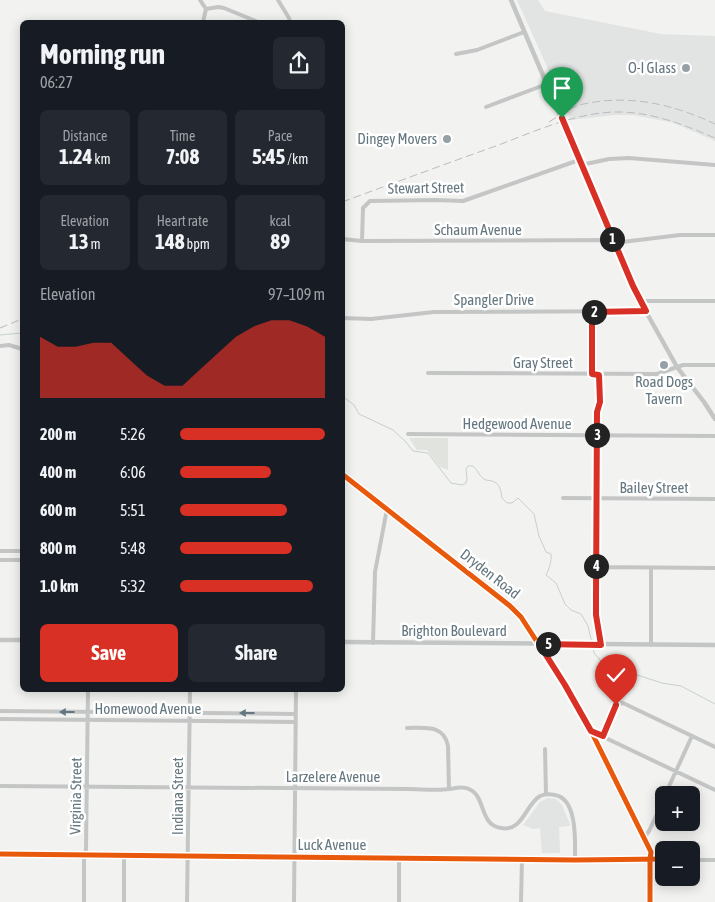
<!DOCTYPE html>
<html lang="en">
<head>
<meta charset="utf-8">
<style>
	body { margin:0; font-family:"Asap Condensed",sans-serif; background:#242831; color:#f1f3f6; height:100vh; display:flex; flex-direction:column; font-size:19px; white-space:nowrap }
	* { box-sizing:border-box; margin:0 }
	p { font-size:16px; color:#9ea1a6 }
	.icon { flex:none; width:28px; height:28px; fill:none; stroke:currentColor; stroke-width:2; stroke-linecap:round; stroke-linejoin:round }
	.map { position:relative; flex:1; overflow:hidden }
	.details { position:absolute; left:20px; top:20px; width:325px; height:672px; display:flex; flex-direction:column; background:#171b24; border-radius:8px; box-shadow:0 2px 12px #0003 }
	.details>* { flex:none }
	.buttons { position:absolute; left:655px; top:786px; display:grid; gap:10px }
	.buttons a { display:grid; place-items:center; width:45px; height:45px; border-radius:8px; background:#171b24; box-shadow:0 2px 12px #0003; font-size:25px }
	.pin { position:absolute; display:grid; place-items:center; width:42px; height:42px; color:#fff; margin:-51px -21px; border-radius:50% 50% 50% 0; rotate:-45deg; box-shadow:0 0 5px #0007 }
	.pin .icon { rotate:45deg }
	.km { position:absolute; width:25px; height:25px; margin:-12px; border-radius:50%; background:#222; color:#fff; font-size:14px; line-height:25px; text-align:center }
	.round { display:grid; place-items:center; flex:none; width:52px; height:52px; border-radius:8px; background:#242831 }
	.headline { display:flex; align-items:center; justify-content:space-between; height:85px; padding:0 20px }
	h1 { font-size:28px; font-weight:700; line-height:38px }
	.metrics { display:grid; grid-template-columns:repeat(3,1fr); gap:8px; height:85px; padding:5px 20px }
	.metrics div { display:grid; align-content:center; border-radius:8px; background:#242831; text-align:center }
	.metrics b { font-size:21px; font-weight:700 }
	.metrics small { font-size:14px; font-weight:400 }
	.metrics p { font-size:14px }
	.chart { height:140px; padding:10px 20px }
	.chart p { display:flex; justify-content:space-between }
	.chart svg { width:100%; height:90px; margin-top:5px; fill:#d93025; opacity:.7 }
	.primary-button { display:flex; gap:10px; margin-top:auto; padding:10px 20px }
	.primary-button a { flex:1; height:58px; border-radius:8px; background:#d93025; color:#fff; font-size:20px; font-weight:700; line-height:58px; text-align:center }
	.primary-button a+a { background:#242831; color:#f1f3f6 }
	ul { padding:0 20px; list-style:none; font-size:16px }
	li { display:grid; grid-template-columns:80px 60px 1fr; align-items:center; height:38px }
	li i { height:12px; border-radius:6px; background:#d93025 }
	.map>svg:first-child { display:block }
</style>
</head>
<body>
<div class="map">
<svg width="715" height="902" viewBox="0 0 715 902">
	<rect width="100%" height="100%" fill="#f2f2f0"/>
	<path fill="#e2e4e3" d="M517,0H538L545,11L661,34L715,36V141L674,123L633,115H615L571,120Z
		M548,798L556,799L562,805L570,824V826L559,827L560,853H542L540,828L533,829L523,825L540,802Z"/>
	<path fill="#e1e4de" d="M409,438H448V470L440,467L427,450H417Z"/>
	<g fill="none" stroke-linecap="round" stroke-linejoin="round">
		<path stroke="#c6d0d1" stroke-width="1" d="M0,335L22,333
			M342,396L354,405L359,414L393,430L405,441L413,451L428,453L451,483L462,485L466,483L467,479L466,469L468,466H473C478,470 479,476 484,479C487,481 489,480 492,481C500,483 501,491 502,498L507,503H512L518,498L534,514L539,536L546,552L551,554C552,561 549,569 546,575L556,583L565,604L571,610L581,614L584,619L588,626L592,643
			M593,647L594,653L601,661L609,666L662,683L681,686L715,704"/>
		<path stroke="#c4c6c6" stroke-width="4" d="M200,0L206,9
			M278,0L289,18L290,22
			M206,9L218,7L224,8L258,22
			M203,22L206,9
			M456,54L477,50L524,32
			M486,107L547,84
			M581,165L609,159L629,158L715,165
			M342,239L362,241L613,240
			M362,241L363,208L370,201L436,200L463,201L579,160
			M614,243L680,235H715
			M640,301H715
			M342,318L371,319L434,312L646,311
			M0,346L9,345L22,349
			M428,373L657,374L683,365H715
			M592,374V312
			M599,375L600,402L597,412L596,597V615L601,645
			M408,434L715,436
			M342,474L510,606L521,617L565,685L591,731L651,852L650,859V902
			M563,498L715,499
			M0,551H22
			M0,560H22
			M596,567L715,568
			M373,643L375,572L387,509
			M651,645V568
			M0,711L296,714
			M0,719L296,722
			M407,728C424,728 444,724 448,746L449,789
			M591,731L715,790
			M603,736L616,705L623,703L715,747
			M545,749L546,794
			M0,786L407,789C421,789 436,791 450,789C456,788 462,786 469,789C486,796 479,825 501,828C523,832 525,805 540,796C545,794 550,794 555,795C578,799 575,843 575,860
			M665,795L692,736
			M644,838L649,831L664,799
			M0,854L575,860L664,859
			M691,860H715
			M84,902V861L86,849L88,690
			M124,902V855
			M187,902L190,690
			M294,902L296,690
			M399,902V858
			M521,902L522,859"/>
		<path stroke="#c4c6c6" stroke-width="4.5" d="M511,0L598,205L640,301L677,367L704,402L715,419
			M0,640H22
			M342,642L715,645"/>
		<path stroke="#bbbcbd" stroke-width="1" stroke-dasharray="8 4" stroke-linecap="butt" d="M549,122C559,116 568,109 579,105C587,103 595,102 602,101C642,97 679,107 715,124
			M342,202C394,183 445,164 496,146C533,132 572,114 613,112C650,111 682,124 715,138
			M0,328L22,319"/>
		<defs>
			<path id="cycleway" d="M342,474L510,606L521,617L565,685L591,731L651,852L650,859V902
				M0,854L575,860L664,859"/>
		</defs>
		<use href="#cycleway" stroke="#fff" stroke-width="8"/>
		<use href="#cycleway" stroke="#e8590c" stroke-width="5"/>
	</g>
	<defs><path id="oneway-solid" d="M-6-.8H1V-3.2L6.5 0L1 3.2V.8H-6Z" transform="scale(1.25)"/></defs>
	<g fill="#64767f">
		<use href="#oneway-solid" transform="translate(67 712) rotate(-180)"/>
		<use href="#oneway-solid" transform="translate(247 713) rotate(-180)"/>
	</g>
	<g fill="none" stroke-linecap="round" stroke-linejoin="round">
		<defs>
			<path id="route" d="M562,118L633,286L646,311L592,312V374L599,375L600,402L597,412L596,597V615L601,645L539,644L565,685L591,731L603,736L616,705"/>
		</defs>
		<use href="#route" stroke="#fff" stroke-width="10"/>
		<use href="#route" stroke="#d93025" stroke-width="6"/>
	</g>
	<g fill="#96a1a7" stroke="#fff" stroke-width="2">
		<circle cx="686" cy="68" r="5"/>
		<circle cx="447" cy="139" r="5"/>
		<circle cx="664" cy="365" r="5"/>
	</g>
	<g text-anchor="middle" stroke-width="5" stroke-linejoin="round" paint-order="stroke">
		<g font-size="15" fill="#64767f" stroke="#fff" text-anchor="end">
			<text x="676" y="73">O-I Glass</text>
			<text x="437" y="144">Dingey Movers</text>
			<text x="664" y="387" text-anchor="middle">Road Dogs<tspan x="664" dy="17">Tavern</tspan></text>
		</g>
		<g font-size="15" fill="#64767f" stroke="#fff">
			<text transform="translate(426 188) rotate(-1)" y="5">Stewart Street</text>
			<text x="478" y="235">Schaum Avenue</text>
			<text x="494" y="305">Spangler Drive</text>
			<text x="543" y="368">Gray Street</text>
			<text x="517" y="429">Hedgewood Avenue</text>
			<text x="654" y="493">Bailey Street</text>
			<text transform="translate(490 574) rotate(38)" y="5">Dryden Road</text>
			<text x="454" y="636">Brighton Boulevard</text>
			<text x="148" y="714">Homewood Avenue</text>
			<text x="333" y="782">Larzelere Avenue</text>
			<text transform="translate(76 796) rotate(-89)" y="5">Virginia Street</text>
			<text transform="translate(178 796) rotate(-90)" y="5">Indiana Street</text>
			<text x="332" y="850">Luck Avenue</text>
		</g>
	</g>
</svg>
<div class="buttons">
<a>+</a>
<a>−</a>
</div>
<div class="pin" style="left:562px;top:118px;background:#1e9e55"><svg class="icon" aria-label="arrive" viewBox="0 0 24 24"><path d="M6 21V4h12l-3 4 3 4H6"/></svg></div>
<div class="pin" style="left:616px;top:705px;background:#d93025"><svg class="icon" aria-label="check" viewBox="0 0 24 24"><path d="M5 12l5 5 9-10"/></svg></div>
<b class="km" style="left:612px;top:239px">1</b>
<b class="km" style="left:594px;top:312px">2</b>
<b class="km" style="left:597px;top:435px">3</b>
<b class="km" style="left:596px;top:566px">4</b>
<b class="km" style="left:548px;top:644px">5</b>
<section class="details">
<div class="headline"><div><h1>Morning run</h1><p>06:27</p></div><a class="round"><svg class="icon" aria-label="share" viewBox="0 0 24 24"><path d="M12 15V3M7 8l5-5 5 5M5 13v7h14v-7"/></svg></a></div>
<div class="metrics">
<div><p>Distance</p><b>1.24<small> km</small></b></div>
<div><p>Time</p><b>7:08</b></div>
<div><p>Pace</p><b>5:45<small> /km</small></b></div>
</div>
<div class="metrics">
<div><p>Elevation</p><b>13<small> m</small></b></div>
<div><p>Heart rate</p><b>148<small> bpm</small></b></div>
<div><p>kcal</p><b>89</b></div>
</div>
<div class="chart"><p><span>Elevation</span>97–109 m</p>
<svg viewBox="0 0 160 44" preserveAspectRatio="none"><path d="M0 44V14L10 19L20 19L30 17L40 17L50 25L60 33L70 38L80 38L90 30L100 22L110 14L120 9L130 6L140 6L150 9L160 14V44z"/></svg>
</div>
<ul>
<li><b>200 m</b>5:26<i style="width:100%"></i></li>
<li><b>400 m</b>6:06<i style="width:63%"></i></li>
<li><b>600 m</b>5:51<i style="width:74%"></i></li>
<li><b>800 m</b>5:48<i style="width:77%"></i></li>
<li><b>1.0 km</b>5:32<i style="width:92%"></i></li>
</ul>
<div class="primary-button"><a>Save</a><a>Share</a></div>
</section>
</div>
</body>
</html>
